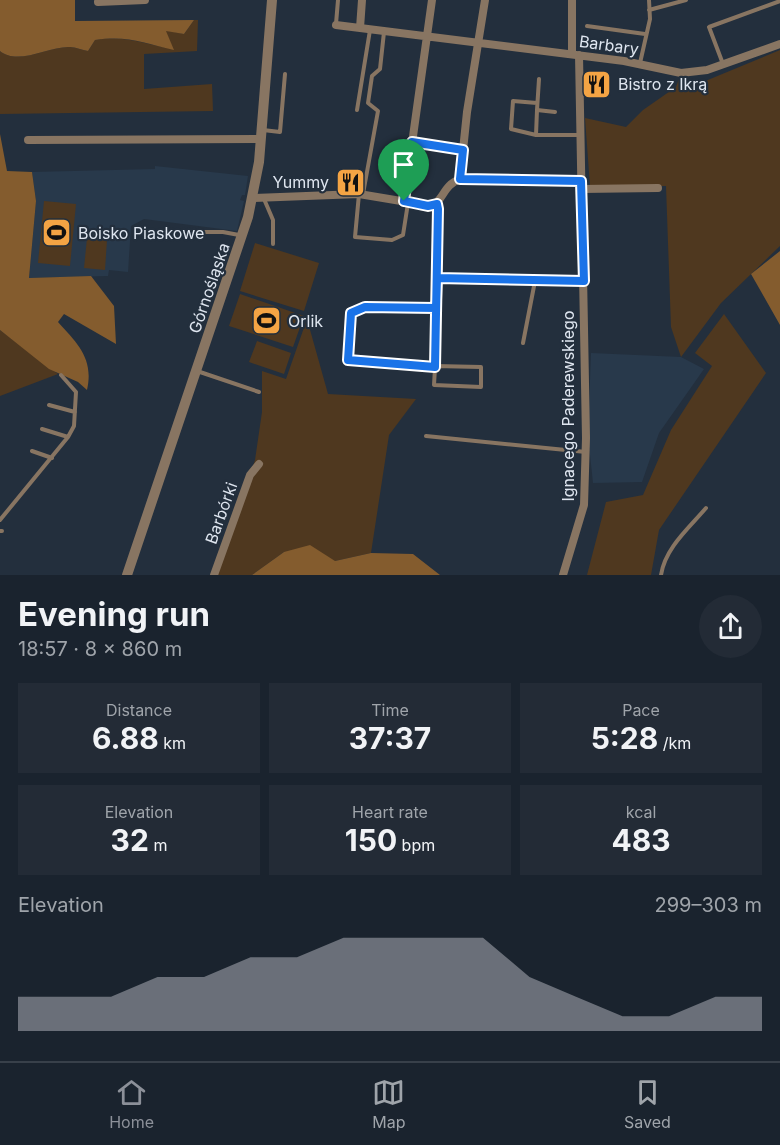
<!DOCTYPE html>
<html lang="en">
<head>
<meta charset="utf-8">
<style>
	body { margin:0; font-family:Inter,sans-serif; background:#232b36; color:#f1f3f6; height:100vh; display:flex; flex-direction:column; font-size:22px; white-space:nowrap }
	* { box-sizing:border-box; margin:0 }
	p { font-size:20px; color:#9fa4aa }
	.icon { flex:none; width:33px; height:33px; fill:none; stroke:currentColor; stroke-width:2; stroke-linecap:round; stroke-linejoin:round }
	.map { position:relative; height:575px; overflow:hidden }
	.side { display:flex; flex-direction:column; background:#1a232e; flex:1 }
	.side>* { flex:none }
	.pin { position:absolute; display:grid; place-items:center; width:51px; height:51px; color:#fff; margin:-62px -26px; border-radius:50% 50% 50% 0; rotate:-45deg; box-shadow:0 0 6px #0007 }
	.pin .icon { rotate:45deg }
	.round { display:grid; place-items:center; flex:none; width:63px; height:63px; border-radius:32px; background:#232b36 }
	.summary { display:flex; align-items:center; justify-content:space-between; height:102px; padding:0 18px }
	h1 { font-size:33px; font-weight:700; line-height:45px }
	.figures { display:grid; grid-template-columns:repeat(3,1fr); gap:9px; height:102px; padding:6px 18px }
	.figures div { display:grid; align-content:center; border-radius:0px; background:#232b36; text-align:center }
	.figures b { font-size:30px; font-weight:700 }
	.figures small { font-size:16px; font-weight:400 }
	.figures p { font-size:16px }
	.chart { height:168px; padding:12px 18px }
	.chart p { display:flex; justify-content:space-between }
	.chart svg { width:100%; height:108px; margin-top:6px; fill:#8c9099; opacity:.7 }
	.menu { display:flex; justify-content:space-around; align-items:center; height:84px; border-top:2px solid #38404a; background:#1a232e; font-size:16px; color:#9fa4aa }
	.menu a { display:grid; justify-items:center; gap:3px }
	.menu .current { color:#8c9099 }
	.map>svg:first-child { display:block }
</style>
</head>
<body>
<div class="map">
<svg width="780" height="575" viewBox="0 0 780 575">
	<rect width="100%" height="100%" fill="#232f3d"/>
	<path fill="#28394b" d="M155,166L248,176L245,195H242L240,200L244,201L237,231L144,219L131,226L128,272L109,270L108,276L29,278L36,201L32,172L155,169Z
		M591,353L681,357L704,369L659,433L642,482L593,483L588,436Z"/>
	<path fill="#4f381f" d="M194,20H198L197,51L144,54V89L212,84L213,111L0,114V51C18,66 49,46 70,47C76,47 82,50 88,51L95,40C124,35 145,44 173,49L165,30L184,34Z
		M780,50V246L721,303L681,357L671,327L666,186H590L585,118L626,127L643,110L676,87L679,79L703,82Z
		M44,201L76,204L70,266L38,263Z
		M87,238L107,240L105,270L84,268Z
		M255,243L319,263L304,311L240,291Z
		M240,294L304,316L293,347L229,326Z
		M724,314L766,373L659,530L651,575H587L606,502L643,495L671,430L712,366L695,353Z
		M307,319L328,394L416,399L389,435L371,553L335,561L284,552L252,575H217L255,460L262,412V371L286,379Z
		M0,330L58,374L0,396Z
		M257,341L291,353L284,374L249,362Z"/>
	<path fill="#845c2e" d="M0,0H75V21L194,20L184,34L166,31L174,50C144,43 127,35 95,40L88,51C82,50 76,47 70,47C49,46 18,66 0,51Z
		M0,134L7,171L32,172L36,201L29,278L91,276L114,306L116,344L64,314L58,322C78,344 94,359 87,390L78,382L49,369L0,330Z
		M780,251V325L751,274Z
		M310,545L335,561L371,553L413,554L440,575H252L284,552Z"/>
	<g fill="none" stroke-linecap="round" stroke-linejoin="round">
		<path stroke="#887562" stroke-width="4" d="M649,10L686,0
			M336,24L338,0
			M587,26L645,34
			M640,63L650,19L649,0
			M723,64L709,27L780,1
			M539,79L537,110L555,112
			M537,103L513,101L511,129L536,135H579
			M357,110L370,30
			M263,130L280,132L285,74
			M536,135L537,110
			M359,194L355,237L392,240L403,235L408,203
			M363,194L378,111L368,103L372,76L380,69L384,32
			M264,199L273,220V244
			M182,232H223L239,235
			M523,343L535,281
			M435,368L434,385L481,387V367L435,366
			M197,371L259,392
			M49,405L75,412
			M42,429L68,437
			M426,436L586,452
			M32,451L52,458
			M0,520L68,437L74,426L76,392L61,375
			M0,531H2
			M661,575C665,548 689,528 706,508"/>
		<path stroke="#887562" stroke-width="8" d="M572,0V54
			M98,2L145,0
			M336,25L624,61L681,73L707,70L780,44
			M360,28L362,0
			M28,140L261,139
			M413,142L463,150
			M460,179L467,112L485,0
			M581,189L658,188
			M253,198L359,194L431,206C443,202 443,185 460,179L581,181
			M404,201L432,0
			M437,278L584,281
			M436,308C418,308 357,300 349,317L348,360L435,367L439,213L437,204
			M214,575L250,475L259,464
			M563,575L584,505L586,438L579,55"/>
		<path stroke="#887562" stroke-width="10" d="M127,575L248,217L259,162L272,0"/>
	</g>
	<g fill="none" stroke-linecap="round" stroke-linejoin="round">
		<defs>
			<path id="route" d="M404,201L428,206L437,204L438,209L435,367L348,360L351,313L365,307L436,308L437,278L584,281L581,181L460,179L463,150L412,142L404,201"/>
		</defs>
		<use href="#route" stroke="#fff" stroke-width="12"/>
		<use href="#route" stroke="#1a73e8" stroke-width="8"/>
	</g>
	<defs>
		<symbol id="restaurant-square" viewBox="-11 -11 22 22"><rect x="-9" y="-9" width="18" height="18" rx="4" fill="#f4a444" stroke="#232f3d"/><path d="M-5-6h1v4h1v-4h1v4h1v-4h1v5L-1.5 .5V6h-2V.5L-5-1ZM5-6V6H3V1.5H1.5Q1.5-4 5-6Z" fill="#111"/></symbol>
		<symbol id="stadium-square" viewBox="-11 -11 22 22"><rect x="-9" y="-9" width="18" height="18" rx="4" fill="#f4a444" stroke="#232f3d"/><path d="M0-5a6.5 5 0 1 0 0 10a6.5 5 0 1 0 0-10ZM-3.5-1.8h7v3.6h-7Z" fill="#111"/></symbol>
	</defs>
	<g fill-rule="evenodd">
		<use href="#restaurant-square" x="580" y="68" width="33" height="33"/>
		<use href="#restaurant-square" x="334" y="166" width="33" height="33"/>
		<use href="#stadium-square" x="40" y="216" width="33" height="33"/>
		<use href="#stadium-square" x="250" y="304" width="33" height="33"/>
	</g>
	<g text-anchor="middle" stroke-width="4.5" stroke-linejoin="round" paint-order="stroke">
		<g font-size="16" fill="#dfe6f0" stroke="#232f3d">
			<text transform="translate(609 45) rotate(8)" y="6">Barbary</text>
			<text transform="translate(209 288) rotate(-71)" y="6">Górnośląska</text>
			<text transform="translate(568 406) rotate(-90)" y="6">Ignacego Paderewskiego</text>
			<text transform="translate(221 513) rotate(-70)" y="6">Barbórki</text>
		</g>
		<g font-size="16" fill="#dfe6f0" stroke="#232f3d" text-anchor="start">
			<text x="618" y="90">Bistro z Ikrą</text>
			<text x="329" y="188" text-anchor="end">Yummy</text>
			<text x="78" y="239">Boisko Piaskowe</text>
			<text x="288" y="327">Orlik</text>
		</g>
	</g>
</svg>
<div class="pin" style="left:404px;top:201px;background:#1e9e55"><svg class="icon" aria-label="arrive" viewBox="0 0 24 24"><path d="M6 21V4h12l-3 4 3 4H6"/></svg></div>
</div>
<section class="side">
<div class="summary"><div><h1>Evening run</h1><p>18:57 · 8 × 860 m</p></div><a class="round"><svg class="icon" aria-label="share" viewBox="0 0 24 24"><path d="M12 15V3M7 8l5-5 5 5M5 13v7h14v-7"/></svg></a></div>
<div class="figures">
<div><p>Distance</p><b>6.88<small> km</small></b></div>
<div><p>Time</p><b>37:37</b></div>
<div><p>Pace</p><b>5:28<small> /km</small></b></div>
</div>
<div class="figures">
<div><p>Elevation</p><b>32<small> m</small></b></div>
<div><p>Heart rate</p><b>150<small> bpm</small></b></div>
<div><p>kcal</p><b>483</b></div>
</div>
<div class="chart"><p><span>Elevation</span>299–303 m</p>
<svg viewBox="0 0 160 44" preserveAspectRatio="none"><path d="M0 44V30L10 30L20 30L30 22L40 22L50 14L60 14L70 6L80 6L90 6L100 6L110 22L120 30L130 38L140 38L150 30L160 30V44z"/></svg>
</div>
</section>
<nav class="menu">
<a class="current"><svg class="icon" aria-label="home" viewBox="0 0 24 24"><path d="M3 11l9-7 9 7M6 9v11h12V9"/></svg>Home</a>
<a><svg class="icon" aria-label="map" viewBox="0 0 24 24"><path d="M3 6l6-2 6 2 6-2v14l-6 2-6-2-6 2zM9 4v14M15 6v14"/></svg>Map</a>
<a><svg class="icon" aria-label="saved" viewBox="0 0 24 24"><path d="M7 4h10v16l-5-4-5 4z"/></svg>Saved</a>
</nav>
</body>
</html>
